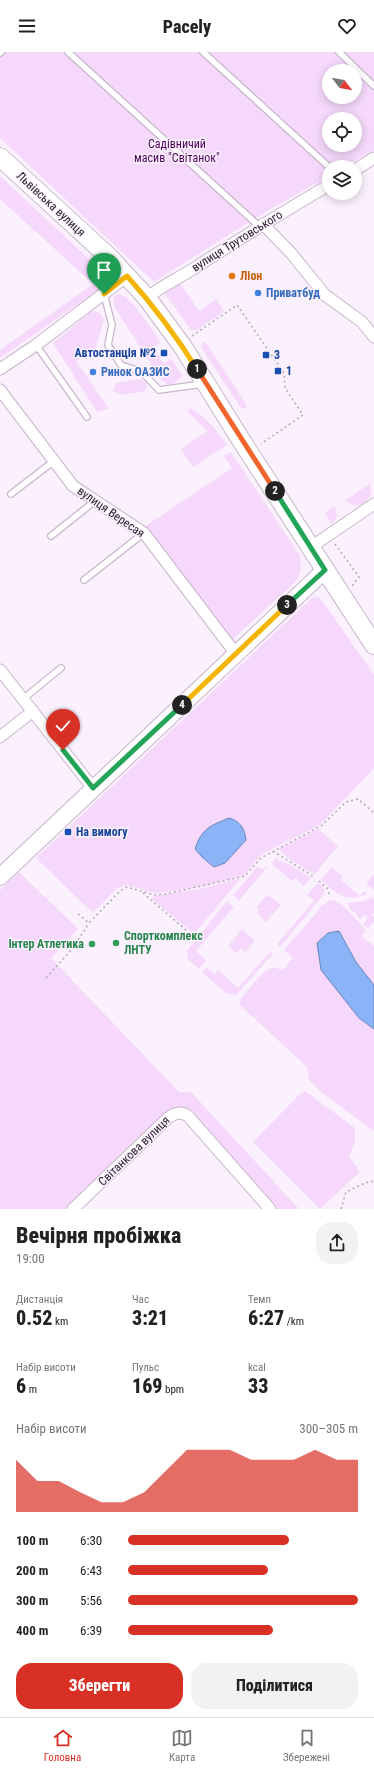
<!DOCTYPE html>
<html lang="uk">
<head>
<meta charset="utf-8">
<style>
	body { margin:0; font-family:"Roboto Condensed",sans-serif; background:#f2f2f2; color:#222; height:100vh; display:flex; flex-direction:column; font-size:15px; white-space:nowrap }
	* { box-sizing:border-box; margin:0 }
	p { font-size:13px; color:#767676 }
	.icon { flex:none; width:22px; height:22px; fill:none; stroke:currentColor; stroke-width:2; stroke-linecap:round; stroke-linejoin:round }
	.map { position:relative; height:1157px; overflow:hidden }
	.details { display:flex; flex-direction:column; background:#fff; flex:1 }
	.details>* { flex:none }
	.needle { width:26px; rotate:121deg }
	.buttons { position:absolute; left:322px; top:12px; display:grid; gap:8px }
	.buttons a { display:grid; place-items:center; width:40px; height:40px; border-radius:50%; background:#fff; box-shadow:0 2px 10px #0003; font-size:20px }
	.pin { position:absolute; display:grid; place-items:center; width:34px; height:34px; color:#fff; margin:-41px -17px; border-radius:50% 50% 50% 0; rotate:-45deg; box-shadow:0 0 4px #0007 }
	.pin .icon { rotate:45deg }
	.km { position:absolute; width:20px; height:20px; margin:-10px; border-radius:50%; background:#222; color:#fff; font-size:11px; line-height:20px; text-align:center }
	.round { display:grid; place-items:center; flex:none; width:42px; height:42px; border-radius:16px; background:#f2f2f2 }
	.headline { display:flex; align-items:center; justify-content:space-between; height:68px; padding:0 16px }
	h1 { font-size:22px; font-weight:800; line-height:30px }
	.stats { display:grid; grid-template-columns:repeat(3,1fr); gap:6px; height:68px; padding:4px 16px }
	.stats div { display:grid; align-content:center }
	.stats b { font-size:20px; font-weight:800 }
	.stats small { font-size:11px; font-weight:400 }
	.stats p { font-size:11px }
	.chart { height:112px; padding:8px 16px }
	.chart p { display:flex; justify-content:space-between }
	.chart svg { width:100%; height:72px; margin-top:4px; fill:#d93025; opacity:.7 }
	.primary-button { display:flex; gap:8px; margin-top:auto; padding:8px 16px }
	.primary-button a { flex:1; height:46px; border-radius:16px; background:#d93025; color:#fff; font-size:16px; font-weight:800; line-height:46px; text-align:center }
	.primary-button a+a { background:#f2f2f2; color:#222 }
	ul { padding:0 16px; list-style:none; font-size:13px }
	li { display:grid; grid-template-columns:64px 48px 1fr; align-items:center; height:30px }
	li i { height:10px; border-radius:5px; background:#d93025 }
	header { display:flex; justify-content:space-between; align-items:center; height:52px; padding:0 16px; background:#fff; font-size:18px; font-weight:800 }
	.dock { display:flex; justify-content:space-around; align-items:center; height:56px; border-top:1px solid #e0e0e0; background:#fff; font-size:11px; color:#767676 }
	.dock a { display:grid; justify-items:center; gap:2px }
	.dock .selected { color:#d93025 }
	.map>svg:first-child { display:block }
</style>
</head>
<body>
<header><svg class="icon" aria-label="menu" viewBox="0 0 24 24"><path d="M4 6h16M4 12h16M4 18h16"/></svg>Pacely<svg class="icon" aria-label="heart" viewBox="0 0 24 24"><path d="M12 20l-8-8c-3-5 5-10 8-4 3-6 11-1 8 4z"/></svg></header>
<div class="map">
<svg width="374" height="1157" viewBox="0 0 374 1157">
	<rect width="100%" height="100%" fill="#fbf0fd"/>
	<path fill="#f5d8fb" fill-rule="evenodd" d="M0,0H374V98L344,115H329V124L262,162L154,230L0,86ZM329,19H355V45H329ZM329,67H355V93H329Z
		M0,124L105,222L103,235L0,306V298L93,232L0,147Z
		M179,230L199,259L216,247L224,259L197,278H191L163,239Z
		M117,242C129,240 154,281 161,291L153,296L164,312L171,307L183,324L173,332H167L160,327L114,254L113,247Z
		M94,259L101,262L104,268L93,305L90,300L85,303L83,300L78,303L80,306L76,309L109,357L97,360L53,291L91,260Z
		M203,290L207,292L246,352V356H241L201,295Z
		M140,327L147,332L145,339L120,343L113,339L116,331Z
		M190,356C207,365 216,377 227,393L193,415L181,397L207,379L187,359Z
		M231,400L300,504C302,516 301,522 294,531L231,589L144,475L232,416L224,404Z
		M370,431L371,443L364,452L356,454L345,449Z
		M335,454L337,465L332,473L325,461Z
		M318,545L321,547L374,623V716L320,773L262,802L244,823L205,834L166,840L154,841L127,833L117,836L93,861L36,806L312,546Z
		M318,777L338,794L314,823L288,806L279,797Z
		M275,806L288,812L311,826L304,834L295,826L292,829L272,812Z
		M269,813L239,849L233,843L257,815L263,817Z
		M332,815L343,825L341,828L360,844L364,839L367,842C344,851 337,842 321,828Z
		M19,820L78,877L51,906L179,1040H191L299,1157H275L186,1058L173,1056L66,1157H0V838Z
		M374,822V838L366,831Z
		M241,826L194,882L152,847L154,844L205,836Z
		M318,831L325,837L324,842L280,895L277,892L314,849L307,843Z
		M267,843L269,845L270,844L281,853L266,870L257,861L259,858L256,855Z
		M372,845L374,847V860L372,863L374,865V870L368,876L363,872L367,868V864L364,863L360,868L355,860L350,858L348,851L364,849Z
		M330,848C343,848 357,870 366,878L361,884L374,894V933L356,910L339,879L321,918L359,966L374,977V1079L321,1040L309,1028L307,1015L239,952C240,945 261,922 267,918C272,915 277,915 282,919L293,906L284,898L322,854Z
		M227,849L234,855L196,899L206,908L199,917L188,908L187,899Z
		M242,877L255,889L245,900L241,896L237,901L228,894Z
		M270,900L273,902L236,943L227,942L202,920L206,915L215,922L218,918L238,936Z
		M305,1039L355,1076V1091L349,1104L360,1120L320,1157L253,1090L298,1044Z"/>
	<path fill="#8bb3f8" stroke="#6c86b9" d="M229,766C240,769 245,777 246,788L225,811L214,815L202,805L195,797C202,776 210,774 229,766Z
		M339,879L356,910L374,933V977L359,966L321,918L317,891L328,881Z"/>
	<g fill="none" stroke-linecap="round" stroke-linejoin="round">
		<defs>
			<path id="lane" d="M68,0L259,174
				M203,0L329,115
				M339,0L374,34
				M0,1L1,0
				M104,242L112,273L108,293L121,313L142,320L159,338L203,332
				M36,293L87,365
				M11,442L54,409
				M51,484L95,449
				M84,528L144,481
				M23,647L61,616"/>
			<path id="street" d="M355,118L374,106
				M263,172L291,201L325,243L362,270L374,285
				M147,246C161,234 177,227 193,217C238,188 283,160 329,133
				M0,317L36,293L127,224
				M0,338L73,434L144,481L236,602
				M311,495L374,452
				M0,618L93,736
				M0,685L33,659
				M73,1157L168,1066C174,1061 181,1059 188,1064L270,1157"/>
			<path id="secondary" d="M0,825L325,518"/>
			<path id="primary" d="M0,105L109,205L147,246L183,295L241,388L374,593"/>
		</defs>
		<use href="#lane" stroke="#c7b6ca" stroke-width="8"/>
		<use href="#street" stroke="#c7b6ca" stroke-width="13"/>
		<use href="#secondary" stroke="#c7b6ca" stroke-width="18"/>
		<use href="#primary" stroke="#c7b6ca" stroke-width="20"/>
		<path stroke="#b2a9b4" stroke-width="1.5" stroke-dasharray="2 3" stroke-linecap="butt" d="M192,284L237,253L284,321L285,336L303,363L261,392
			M335,492L359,525L352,534
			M273,799L314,825
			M319,829L327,836L330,845
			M143,841L194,885
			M78,862L89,871L120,839L127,835L155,843L166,842L245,824L261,806L321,774L346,750L358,747L374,761
			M46,926L73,896L89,871
			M341,1157L346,1140L365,1131L374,1129"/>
		<use href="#lane" stroke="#fff" stroke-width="5.5"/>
		<use href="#street" stroke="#fff" stroke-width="11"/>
		<use href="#secondary" stroke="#fff" stroke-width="16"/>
		<use href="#primary" stroke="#fff" stroke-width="18"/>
	</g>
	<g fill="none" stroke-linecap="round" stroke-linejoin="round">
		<defs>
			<path id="split-1" d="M104,242L127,224C153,253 176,284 197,317"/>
			<path id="split-2" d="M197,317L275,439"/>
			<path id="split-3" d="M275,439L325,518L287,553"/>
			<path id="split-4" d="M182,653L287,553"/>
			<path id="split-5" d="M63,698L93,736L182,653"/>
		</defs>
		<use href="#split-1" stroke="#fff" stroke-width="8"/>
		<use href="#split-2" stroke="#fff" stroke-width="8"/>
		<use href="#split-3" stroke="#fff" stroke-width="8"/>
		<use href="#split-4" stroke="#fff" stroke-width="8"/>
		<use href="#split-5" stroke="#fff" stroke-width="8"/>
		<use href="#split-1" stroke="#f5b400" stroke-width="5"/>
		<use href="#split-2" stroke="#f0652b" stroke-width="5"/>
		<use href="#split-3" stroke="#22a559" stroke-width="5"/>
		<use href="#split-4" stroke="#f5b400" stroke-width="5"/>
		<use href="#split-5" stroke="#22a559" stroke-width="5"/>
	</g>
	<circle fill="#e8710a" stroke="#fbf0fd" stroke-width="1.5" cx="232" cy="224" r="4"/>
	<g fill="#3f7fe0" stroke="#fbf0fd" stroke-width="1.5">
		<circle cx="258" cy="241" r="4"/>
		<circle cx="93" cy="320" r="4"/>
	</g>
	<g fill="#1a4fb4" stroke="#fbf0fd" stroke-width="1.5">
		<rect x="160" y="297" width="8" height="8" rx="2"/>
		<rect x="262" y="299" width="8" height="8" rx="2"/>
		<rect x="274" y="315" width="8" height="8" rx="2"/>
		<rect x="64" y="776" width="8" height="8" rx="2"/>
	</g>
	<g fill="#2e9e5b" stroke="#fbf0fd" stroke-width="1.5">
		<circle cx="116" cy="891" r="4"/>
		<circle cx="92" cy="892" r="4"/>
	</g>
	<g text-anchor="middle" stroke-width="3" stroke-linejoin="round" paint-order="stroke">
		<g font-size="12" fill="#4a0357" stroke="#fbf0fd">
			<text x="177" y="96">Садівничий<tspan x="177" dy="14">масив "Світанок"</tspan></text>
		</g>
		<g font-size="12" fill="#241e25" stroke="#fbf0fd">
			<text transform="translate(51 152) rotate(43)" y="4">Львівська вулиця</text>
			<text transform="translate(237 189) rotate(-32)" y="4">вулиця Трутовського</text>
			<text transform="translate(111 460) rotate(35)" y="4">вулиця Вересая</text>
			<text transform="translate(134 1099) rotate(-44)" y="4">Світанкова вулиця</text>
		</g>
		<g font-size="12" font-weight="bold" fill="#c56008" stroke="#fbf0fd" text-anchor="start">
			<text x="240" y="228">Ліон</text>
		</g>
		<g font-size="12" font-weight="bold" fill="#366cbe" stroke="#fbf0fd" text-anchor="start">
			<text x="266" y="245">Приватбуд</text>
			<text x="101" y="324">Ринок ОАЗИС</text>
		</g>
		<g font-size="12" font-weight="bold" fill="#164399" stroke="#fbf0fd" text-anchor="start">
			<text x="156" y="305" text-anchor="end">Автостанція №2</text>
			<text x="274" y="307">3</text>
			<text x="286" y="323">1</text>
			<text x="76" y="784">На вимогу</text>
		</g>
		<g font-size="12" font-weight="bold" fill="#27864d" stroke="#fbf0fd" text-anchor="start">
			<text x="124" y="888">Спорткомплекс<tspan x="124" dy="14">ЛНТУ</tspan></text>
			<text x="84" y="896" text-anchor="end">Інтер Атлетика</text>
		</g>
	</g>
</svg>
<div class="buttons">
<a><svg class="needle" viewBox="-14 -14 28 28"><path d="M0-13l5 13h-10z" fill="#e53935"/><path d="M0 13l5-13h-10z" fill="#767676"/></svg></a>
<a><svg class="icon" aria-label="locate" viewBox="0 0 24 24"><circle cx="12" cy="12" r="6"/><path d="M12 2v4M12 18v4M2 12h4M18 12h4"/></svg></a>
<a><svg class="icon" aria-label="layers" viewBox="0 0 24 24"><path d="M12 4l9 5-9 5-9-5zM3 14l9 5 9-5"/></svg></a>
</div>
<div class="pin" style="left:104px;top:242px;background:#1e9e55"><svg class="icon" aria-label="arrive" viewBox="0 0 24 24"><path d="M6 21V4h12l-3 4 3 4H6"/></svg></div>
<div class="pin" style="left:63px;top:698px;background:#d93025"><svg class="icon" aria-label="check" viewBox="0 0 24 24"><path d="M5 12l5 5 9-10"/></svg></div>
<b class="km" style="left:197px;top:317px">1</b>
<b class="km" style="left:275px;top:439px">2</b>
<b class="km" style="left:287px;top:553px">3</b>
<b class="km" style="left:182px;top:653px">4</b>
</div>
<section class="details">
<div class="headline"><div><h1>Вечірня пробіжка</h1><p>19:00</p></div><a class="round"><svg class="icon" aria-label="share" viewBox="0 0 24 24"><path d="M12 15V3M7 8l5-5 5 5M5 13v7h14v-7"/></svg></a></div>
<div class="stats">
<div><p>Дистанція</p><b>0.52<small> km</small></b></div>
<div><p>Час</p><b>3:21</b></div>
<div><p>Темп</p><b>6:27<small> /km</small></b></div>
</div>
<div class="stats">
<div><p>Набір висоти</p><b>6<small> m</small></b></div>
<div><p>Пульс</p><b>169<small> bpm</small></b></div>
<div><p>kcal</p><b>33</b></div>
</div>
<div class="chart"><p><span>Набір висоти</span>300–305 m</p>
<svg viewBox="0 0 160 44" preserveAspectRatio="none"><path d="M0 44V12L10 25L20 25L30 32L40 38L50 38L60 32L70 19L80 6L90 6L100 6L110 12L120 12L130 12L140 6L150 12L160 12V44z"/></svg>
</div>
<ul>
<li><b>100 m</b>6:30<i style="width:70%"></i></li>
<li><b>200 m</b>6:43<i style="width:61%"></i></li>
<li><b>300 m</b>5:56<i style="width:100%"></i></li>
<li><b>400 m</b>6:39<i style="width:63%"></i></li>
</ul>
<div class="primary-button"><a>Зберегти</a><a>Поділитися</a></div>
</section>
<nav class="dock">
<a class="selected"><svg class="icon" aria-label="home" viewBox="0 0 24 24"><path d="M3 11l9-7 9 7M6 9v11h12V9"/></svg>Головна</a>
<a><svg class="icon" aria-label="map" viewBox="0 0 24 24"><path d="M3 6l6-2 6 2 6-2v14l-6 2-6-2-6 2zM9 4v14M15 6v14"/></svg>Карта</a>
<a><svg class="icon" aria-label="saved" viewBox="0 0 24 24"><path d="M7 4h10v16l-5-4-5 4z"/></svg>Збережені</a>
</nav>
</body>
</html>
